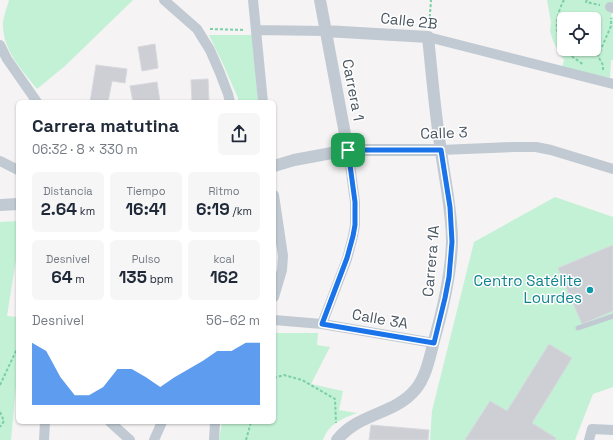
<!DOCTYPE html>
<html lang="es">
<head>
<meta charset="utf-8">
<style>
	body { margin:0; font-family:"Space Grotesk",sans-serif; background:#f6f6f7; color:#1f2937; height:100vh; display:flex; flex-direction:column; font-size:15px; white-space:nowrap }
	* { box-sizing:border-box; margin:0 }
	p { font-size:13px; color:#747a83 }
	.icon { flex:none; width:22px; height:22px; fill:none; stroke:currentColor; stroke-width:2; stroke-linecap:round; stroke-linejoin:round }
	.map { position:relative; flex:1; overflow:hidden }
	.panel { position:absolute; left:16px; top:100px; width:260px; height:324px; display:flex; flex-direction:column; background:#fff; border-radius:6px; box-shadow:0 1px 3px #0004 }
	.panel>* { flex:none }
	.fabs { position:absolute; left:557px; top:12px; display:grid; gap:8px }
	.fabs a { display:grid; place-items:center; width:44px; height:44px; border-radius:6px; background:#fff; box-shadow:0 1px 3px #0004; font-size:20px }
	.pin { position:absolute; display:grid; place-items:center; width:34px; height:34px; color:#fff; margin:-17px; border-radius:8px; box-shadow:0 2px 6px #0006 }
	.round { display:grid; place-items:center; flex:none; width:42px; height:42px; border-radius:6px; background:#f6f6f7 }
	.headline { display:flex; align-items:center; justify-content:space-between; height:68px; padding:0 16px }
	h1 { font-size:18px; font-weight:600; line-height:30px }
	.metrics { display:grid; grid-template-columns:repeat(3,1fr); gap:6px; height:68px; padding:4px 16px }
	.metrics div { display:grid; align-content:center; border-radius:6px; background:#f6f6f7; text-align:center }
	.metrics b { font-size:17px; font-weight:600 }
	.metrics small { font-size:11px; font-weight:400 }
	.metrics p { font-size:11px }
	.chart { height:112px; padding:8px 16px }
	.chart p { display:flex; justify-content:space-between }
	.chart svg { width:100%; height:72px; margin-top:4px; fill:#1a73e8; opacity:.7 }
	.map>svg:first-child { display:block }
</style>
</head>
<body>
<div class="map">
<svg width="613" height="440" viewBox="0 0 613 440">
	<rect width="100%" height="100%" fill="#f5f3f3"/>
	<path fill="#c3f1d5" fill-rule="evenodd" d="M9,0H133L65,66L37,89C23,71 4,52 3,27C2,20 7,8 9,0Z
		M547,0H613V9L611,17H613V60H611L610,78L562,68L564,59L560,55L553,41L550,31L551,22ZM564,19H594V49H564Z
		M209,35H252L258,102H238V98L223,64Z
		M555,197L613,217V387L593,394L575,440H430L432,411L474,242Z
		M18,221V247L7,316L18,317V365L11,440H0V222Z
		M274,333H318L317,345L330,347L311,384L343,391L339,410L357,413C342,419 329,423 323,440H219L222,422H274Z"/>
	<path fill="#cdcfd5" stroke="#d7d9de" d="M594,19L600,21L601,25L600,32L594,40Z
		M155,44L158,68L142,71L138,47Z
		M96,65L127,69L125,83L112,81L108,102H90Z
		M208,79L209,102H192L191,80Z
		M157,82L160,102H133L130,86Z
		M613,245V311L582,324L558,268Z
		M549,344L572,358L532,423L556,438L555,440H465L490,401L507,411Z
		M371,425L429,430L428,440H369Z"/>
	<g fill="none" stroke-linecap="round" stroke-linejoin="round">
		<path stroke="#7ad0a6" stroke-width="2" stroke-dasharray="3 2" stroke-linecap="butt" d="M564,0C556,14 553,34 564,47
			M587,0L586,2L600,5
			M429,27L431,0
			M210,29L245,30
			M565,49L570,55L584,65
			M603,70V65L598,56L611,26V18
			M274,378L284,375L302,380L335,399L336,423
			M0,385L16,351L18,352
			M0,412L4,421L0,427
			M246,440L251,422"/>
		<path stroke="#c1cad2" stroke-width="5" d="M578,328L613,316"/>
		<path stroke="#c1cad2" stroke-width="10" d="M164,0L197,29L210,50L220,73L228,94L230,102
			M253,0L263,102
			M610,7L613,8
			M256,30L325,31
			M428,37L613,84
			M0,45L7,59L37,102
			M441,150L513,147H536L551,150L613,169
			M0,161L18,170
			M274,195L283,256L282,270L274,297
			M274,320L322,324L434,343
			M322,324L347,259L353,236L355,225V202L348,150
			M110,422L130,440
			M44,440L45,422
			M154,440L162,422
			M214,440L215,423L214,422
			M589,440L592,429L613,430"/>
		<path stroke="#c1cad2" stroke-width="12" d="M320,0L348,150
			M325,31L428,37C432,75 435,113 441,151C445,181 452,211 452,242C451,275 444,305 435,337C430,355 427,376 415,390C394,415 358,413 337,440
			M274,166L294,160L348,150H441
			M0,205L18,204"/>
	</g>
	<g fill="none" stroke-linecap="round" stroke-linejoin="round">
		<defs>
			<path id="route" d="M348,150H441L450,207L452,242L449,277L445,298L434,343L322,324L347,258L353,236L355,225V202Z"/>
		</defs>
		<use href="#route" stroke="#fff" stroke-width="8"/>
		<use href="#route" stroke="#1a73e8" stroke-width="5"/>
	</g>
	<circle fill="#0f9aa8" stroke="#fff" stroke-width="1.5" cx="590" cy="290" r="4"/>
	<g text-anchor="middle" stroke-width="3" stroke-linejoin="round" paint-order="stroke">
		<g font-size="15" fill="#4a5661" stroke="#fff">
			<text transform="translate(409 21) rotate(6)" y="5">Calle 2B</text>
			<text transform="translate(353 90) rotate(79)" y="5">Carrera 1</text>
			<text transform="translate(444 133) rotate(-2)" y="5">Calle 3</text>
			<text transform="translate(431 261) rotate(-85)" y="5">Carrera 1A</text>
			<text transform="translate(380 319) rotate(10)" y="5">Calle 3A</text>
		</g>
		<g font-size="15" fill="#0d838f" stroke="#fff" text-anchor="end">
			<text x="582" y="286">Centro Satélite<tspan x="582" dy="17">Lourdes</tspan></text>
		</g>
	</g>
</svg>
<div class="fabs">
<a><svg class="icon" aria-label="locate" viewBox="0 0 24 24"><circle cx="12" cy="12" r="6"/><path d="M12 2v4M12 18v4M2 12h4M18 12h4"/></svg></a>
</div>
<div class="pin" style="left:348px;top:150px;background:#1e9e55"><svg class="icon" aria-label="arrive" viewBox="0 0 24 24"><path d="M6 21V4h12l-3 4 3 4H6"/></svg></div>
<section class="panel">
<div class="headline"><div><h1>Carrera matutina</h1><p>06:32 · 8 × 330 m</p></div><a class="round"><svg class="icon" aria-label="share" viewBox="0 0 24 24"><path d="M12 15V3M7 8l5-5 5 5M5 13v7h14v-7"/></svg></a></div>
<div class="metrics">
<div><p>Distancia</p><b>2.64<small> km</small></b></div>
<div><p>Tiempo</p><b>16:41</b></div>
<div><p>Ritmo</p><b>6:19<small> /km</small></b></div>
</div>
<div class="metrics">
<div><p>Desnivel</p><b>64<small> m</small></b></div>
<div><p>Pulso</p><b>135<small> bpm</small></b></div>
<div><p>kcal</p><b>162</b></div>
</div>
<div class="chart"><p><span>Desnivel</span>56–62 m</p>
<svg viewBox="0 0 160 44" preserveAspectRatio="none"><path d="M0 44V6L10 11L20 27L30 38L40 38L50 33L60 22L70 22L80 27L90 33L100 27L110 22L120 17L130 11L140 11L150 6L160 6V44z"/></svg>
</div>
</section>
</div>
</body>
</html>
